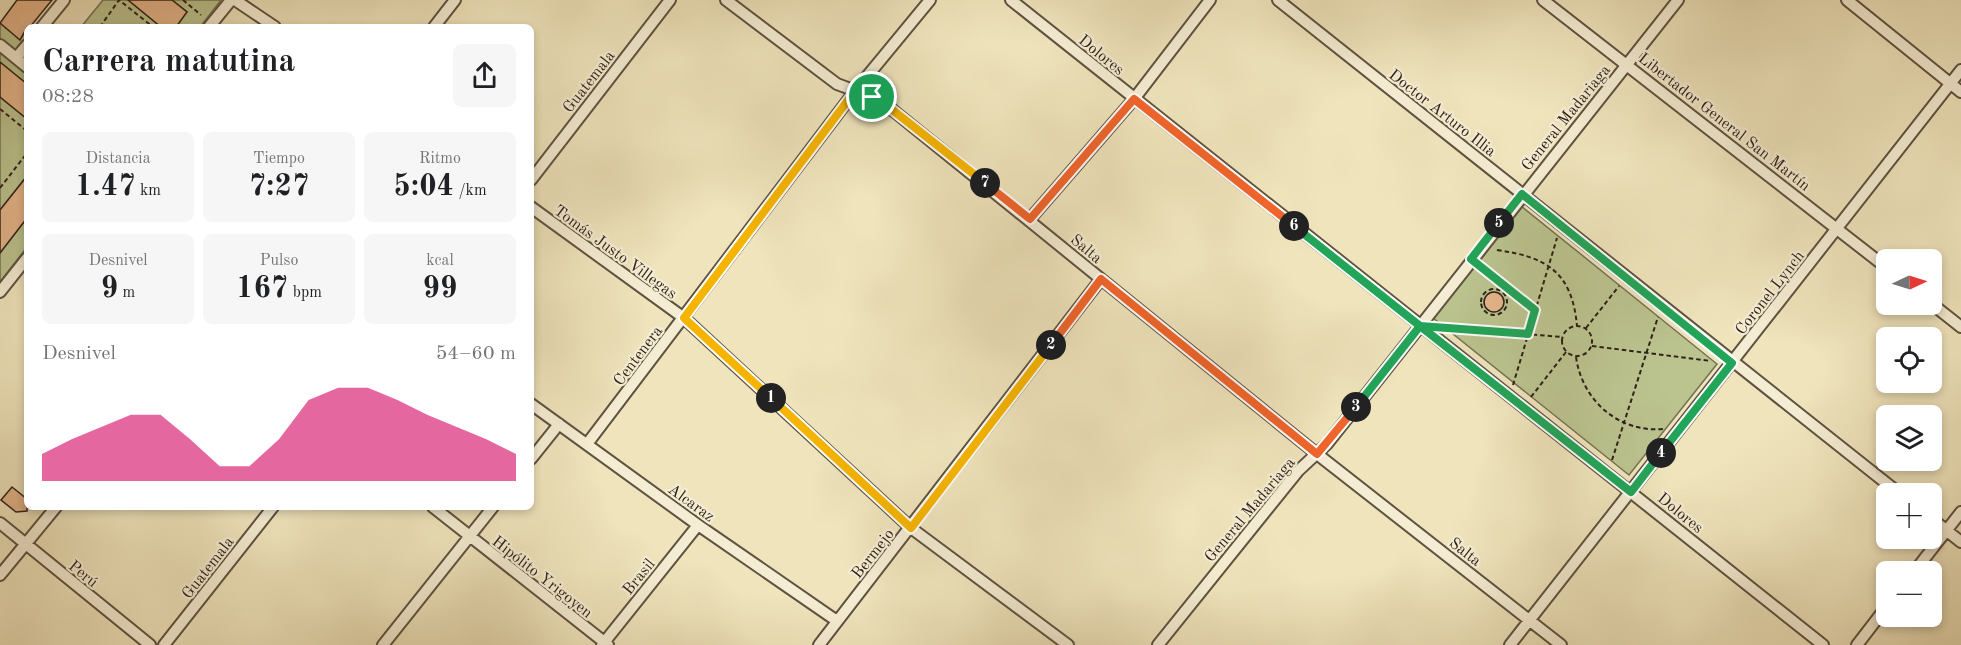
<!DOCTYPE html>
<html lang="es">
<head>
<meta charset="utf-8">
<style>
	body { margin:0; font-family:"Old Standard TT",serif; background:#f6f6f6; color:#202124; height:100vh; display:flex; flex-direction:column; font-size:22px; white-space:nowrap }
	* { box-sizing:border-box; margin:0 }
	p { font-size:20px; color:#757577 }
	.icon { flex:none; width:33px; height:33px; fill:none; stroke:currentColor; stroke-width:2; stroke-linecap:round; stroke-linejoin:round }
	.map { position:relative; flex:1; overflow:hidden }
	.side { position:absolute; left:24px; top:24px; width:510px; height:486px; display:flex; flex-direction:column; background:#fff; border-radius:9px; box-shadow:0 3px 9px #0003 }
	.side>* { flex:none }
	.needle { width:39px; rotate:86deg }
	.controls { position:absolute; left:1876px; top:249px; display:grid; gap:12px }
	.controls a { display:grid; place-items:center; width:66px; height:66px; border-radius:9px; background:#fff; box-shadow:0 3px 9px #0003; font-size:30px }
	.pin { position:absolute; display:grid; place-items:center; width:51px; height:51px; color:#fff; margin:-26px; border:3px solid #fff; border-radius:50%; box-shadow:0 2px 6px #0007 }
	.km { position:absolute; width:30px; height:30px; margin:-15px; border-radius:50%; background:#222; color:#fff; font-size:16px; line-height:30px; text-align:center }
	.round { display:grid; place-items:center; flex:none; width:63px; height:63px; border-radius:9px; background:#f6f6f6 }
	.summary { display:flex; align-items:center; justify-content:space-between; height:102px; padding:0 18px }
	h1 { font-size:33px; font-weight:800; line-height:45px }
	.stats { display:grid; grid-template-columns:repeat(3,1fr); gap:9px; height:102px; padding:6px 18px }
	.stats div { display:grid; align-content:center; border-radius:9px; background:#f6f6f6; text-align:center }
	.stats b { font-size:30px; font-weight:800 }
	.stats small { font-size:16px; font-weight:400 }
	.stats p { font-size:16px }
	.chart { height:168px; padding:12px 18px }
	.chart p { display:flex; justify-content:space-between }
	.chart svg { width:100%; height:108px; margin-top:6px; fill:#db2777; opacity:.7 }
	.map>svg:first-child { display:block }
</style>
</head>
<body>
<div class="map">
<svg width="1961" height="645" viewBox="0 0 1961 645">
	<rect width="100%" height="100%" fill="#efe4bc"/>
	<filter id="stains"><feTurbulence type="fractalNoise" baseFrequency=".00333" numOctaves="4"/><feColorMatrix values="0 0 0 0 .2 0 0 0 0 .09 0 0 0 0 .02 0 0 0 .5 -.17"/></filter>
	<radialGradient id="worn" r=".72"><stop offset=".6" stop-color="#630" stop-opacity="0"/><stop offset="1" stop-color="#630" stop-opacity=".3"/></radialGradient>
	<path fill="#bbc48f" stroke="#747254" stroke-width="1.5" d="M103,0H128L161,27H81Z
		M172,0H221L200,27H176L187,12Z
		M0,23L20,39L27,31V84L0,62Z
		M0,97L27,119V176L0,210Z
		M1521,206L1717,364L1629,475L1433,318Z
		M27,218V247L0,282V253Z"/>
	<path fill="#e5b68b" stroke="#2d2118" stroke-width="1.5" d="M17,0H52L30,27H27L20,40L0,23Z
		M128,0H172L187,12L176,27H161Z
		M0,62L27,84V119L0,97Z
		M27,176V218L0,253V210Z
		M1484 302a10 10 0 1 1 20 0a10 10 0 1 1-20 0Z
		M12,487L27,499V511L16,512L1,500Z"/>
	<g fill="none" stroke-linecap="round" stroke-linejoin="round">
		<defs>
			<path id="minor" d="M235,0L275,27
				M726,0L837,84L872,97L890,108L1317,454L1561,645
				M1011,0L1823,645
				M1278,0L1900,494
				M1543,0L1887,268
				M1847,0L1961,92
				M42,27L64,0
				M209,27L231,0
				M434,27L455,0
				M0,45L27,67
				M16,58L27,45
				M531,180L670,0
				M531,207L684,318L911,528L1068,645
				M1030,219L1134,99L1210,0
				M0,292L27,258
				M1932,304L1961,327
				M531,404L698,525L837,621
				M587,444L855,91L930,0
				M531,459L559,424
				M433,507L608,645
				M1932,519L1961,542
				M0,523L150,645
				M1914,572L1961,512
				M0,575L56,507
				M164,645L273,507
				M383,645L493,507
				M602,645L698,525
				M819,645L1101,279
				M1158,645L1298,471L1327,444L1678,0
				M1510,645L1961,70
				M1857,645L1887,606"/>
		</defs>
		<use href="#minor" stroke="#5e5241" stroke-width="14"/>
		<path stroke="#2d2118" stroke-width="2" stroke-dasharray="4.5 3" stroke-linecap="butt" d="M183,0L201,15
			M100,27L119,0L153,27
			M0,109L27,131
			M0,188L27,153
			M1497,250C1547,257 1572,272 1577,326
			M1481,267L1535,310
			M1481 302a13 13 0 1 1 26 0a13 13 0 1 1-26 0Z
			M1562 341a15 15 0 1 1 30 0a15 15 0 1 1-30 0Z
			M1443,327L1562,337
			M1586,328L1619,286
			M1592,346L1711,361
			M1576,357C1582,400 1618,433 1664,429
			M1513,385L1557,238
			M1531,397L1566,352
			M1612,460L1658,317"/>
		<use href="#minor" stroke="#f5edd3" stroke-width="10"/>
	</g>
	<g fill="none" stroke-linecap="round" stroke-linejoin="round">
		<defs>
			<path id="split-1" d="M771,398L684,318L855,91L872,97"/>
			<path id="split-2" d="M771,398L911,528L1051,345"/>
			<path id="split-3" d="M1051,345L1101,279L1317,454L1356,407"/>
			<path id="split-4" d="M1356,407L1420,326L1631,492L1661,453"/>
			<path id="split-5" d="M1499,223L1522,194L1732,363L1661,453"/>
			<path id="split-6" d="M1294,226L1420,326L1528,334L1535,310L1471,259L1499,223"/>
			<path id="split-7" d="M985,183L1030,219L1134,99L1294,226"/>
			<path id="split-8" d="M872,97L890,108L985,183"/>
		</defs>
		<use href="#split-1" stroke="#fff" stroke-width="12"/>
		<use href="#split-2" stroke="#fff" stroke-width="12"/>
		<use href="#split-3" stroke="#fff" stroke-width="12"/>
		<use href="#split-4" stroke="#fff" stroke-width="12"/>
		<use href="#split-5" stroke="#fff" stroke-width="12"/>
		<use href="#split-6" stroke="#fff" stroke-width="12"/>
		<use href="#split-7" stroke="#fff" stroke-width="12"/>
		<use href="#split-8" stroke="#fff" stroke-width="12"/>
		<use href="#split-1" stroke="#f5b400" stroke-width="8"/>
		<use href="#split-2" stroke="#f5b400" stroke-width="8"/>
		<use href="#split-3" stroke="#f0652b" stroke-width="8"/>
		<use href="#split-4" stroke="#22a559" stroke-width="8"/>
		<use href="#split-5" stroke="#22a559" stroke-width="8"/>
		<use href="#split-6" stroke="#22a559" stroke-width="8"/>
		<use href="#split-7" stroke="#f0652b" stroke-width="8"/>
		<use href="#split-8" stroke="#f5b400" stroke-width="8"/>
	</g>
	<g text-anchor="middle" stroke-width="4.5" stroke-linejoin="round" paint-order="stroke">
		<g font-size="16" fill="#2d2118" stroke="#f5edd3">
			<text transform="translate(1102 54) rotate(39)" y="6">Dolores</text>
			<text transform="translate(588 81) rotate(-52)" y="6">Guatemala</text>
			<text transform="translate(1443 112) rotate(38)" y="6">Doctor Arturo Illia</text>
			<text transform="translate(1565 117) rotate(-51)" y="6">General Madariaga</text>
			<text transform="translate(1725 121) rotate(38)" y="6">Libertador General San Martín</text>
			<text transform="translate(1087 248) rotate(40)" y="6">Salta</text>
			<text transform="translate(616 251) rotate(36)" y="6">Tomás Justo Villegas</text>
			<text transform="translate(1769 292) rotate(-52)" y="6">Coronel Lynch</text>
			<text transform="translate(637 355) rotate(-53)" y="6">Centenera</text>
			<text transform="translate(692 502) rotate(36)" y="6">Alcaraz</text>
			<text transform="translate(1249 509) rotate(-50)" y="6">General Madariaga</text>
			<text transform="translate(1681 512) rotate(39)" y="6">Dolores</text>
			<text transform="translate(1466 551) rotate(38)" y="6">Salta</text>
			<text transform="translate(872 553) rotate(-52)" y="6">Bermejo</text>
			<text transform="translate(207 567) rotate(-52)" y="6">Guatemala</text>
			<text transform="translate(84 573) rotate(39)" y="6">Perú</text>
			<text transform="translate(543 576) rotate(38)" y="6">Hipólito Yrigoyen</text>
			<text transform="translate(638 576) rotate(-51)" y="6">Brasil</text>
		</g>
	</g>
	<rect width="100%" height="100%" filter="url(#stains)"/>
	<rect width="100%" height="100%" fill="url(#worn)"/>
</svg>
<div class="controls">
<a><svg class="needle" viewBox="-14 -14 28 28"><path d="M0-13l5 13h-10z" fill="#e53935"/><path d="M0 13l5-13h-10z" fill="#757577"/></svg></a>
<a><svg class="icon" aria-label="locate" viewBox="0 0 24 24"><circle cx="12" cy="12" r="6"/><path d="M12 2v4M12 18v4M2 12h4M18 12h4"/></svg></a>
<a><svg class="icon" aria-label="layers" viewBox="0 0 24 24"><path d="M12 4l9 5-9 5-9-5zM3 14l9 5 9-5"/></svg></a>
<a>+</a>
<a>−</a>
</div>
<div class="pin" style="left:872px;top:97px;background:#1e9e55"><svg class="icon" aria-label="arrive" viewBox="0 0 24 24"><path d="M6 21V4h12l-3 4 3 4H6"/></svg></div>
<b class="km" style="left:771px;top:398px">1</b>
<b class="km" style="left:1051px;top:345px">2</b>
<b class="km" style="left:1356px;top:407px">3</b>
<b class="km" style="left:1661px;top:453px">4</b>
<b class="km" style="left:1499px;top:223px">5</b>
<b class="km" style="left:1294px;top:226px">6</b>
<b class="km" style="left:985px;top:183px">7</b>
<section class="side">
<div class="summary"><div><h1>Carrera matutina</h1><p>08:28</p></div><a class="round"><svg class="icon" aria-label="share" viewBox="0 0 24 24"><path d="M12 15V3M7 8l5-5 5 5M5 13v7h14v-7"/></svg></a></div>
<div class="stats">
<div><p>Distancia</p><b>1.47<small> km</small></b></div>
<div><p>Tiempo</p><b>7:27</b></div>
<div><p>Ritmo</p><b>5:04<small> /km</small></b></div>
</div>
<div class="stats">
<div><p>Desnivel</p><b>9<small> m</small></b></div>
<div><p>Pulso</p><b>167<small> bpm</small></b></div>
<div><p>kcal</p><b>99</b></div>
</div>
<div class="chart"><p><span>Desnivel</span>54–60 m</p>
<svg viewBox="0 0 160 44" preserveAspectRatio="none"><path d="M0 44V33L10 27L20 22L30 17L40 17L50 27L60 38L70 38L80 27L90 11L100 6L110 6L120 11L130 17L140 22L150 27L160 33V44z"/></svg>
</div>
</section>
</div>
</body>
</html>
